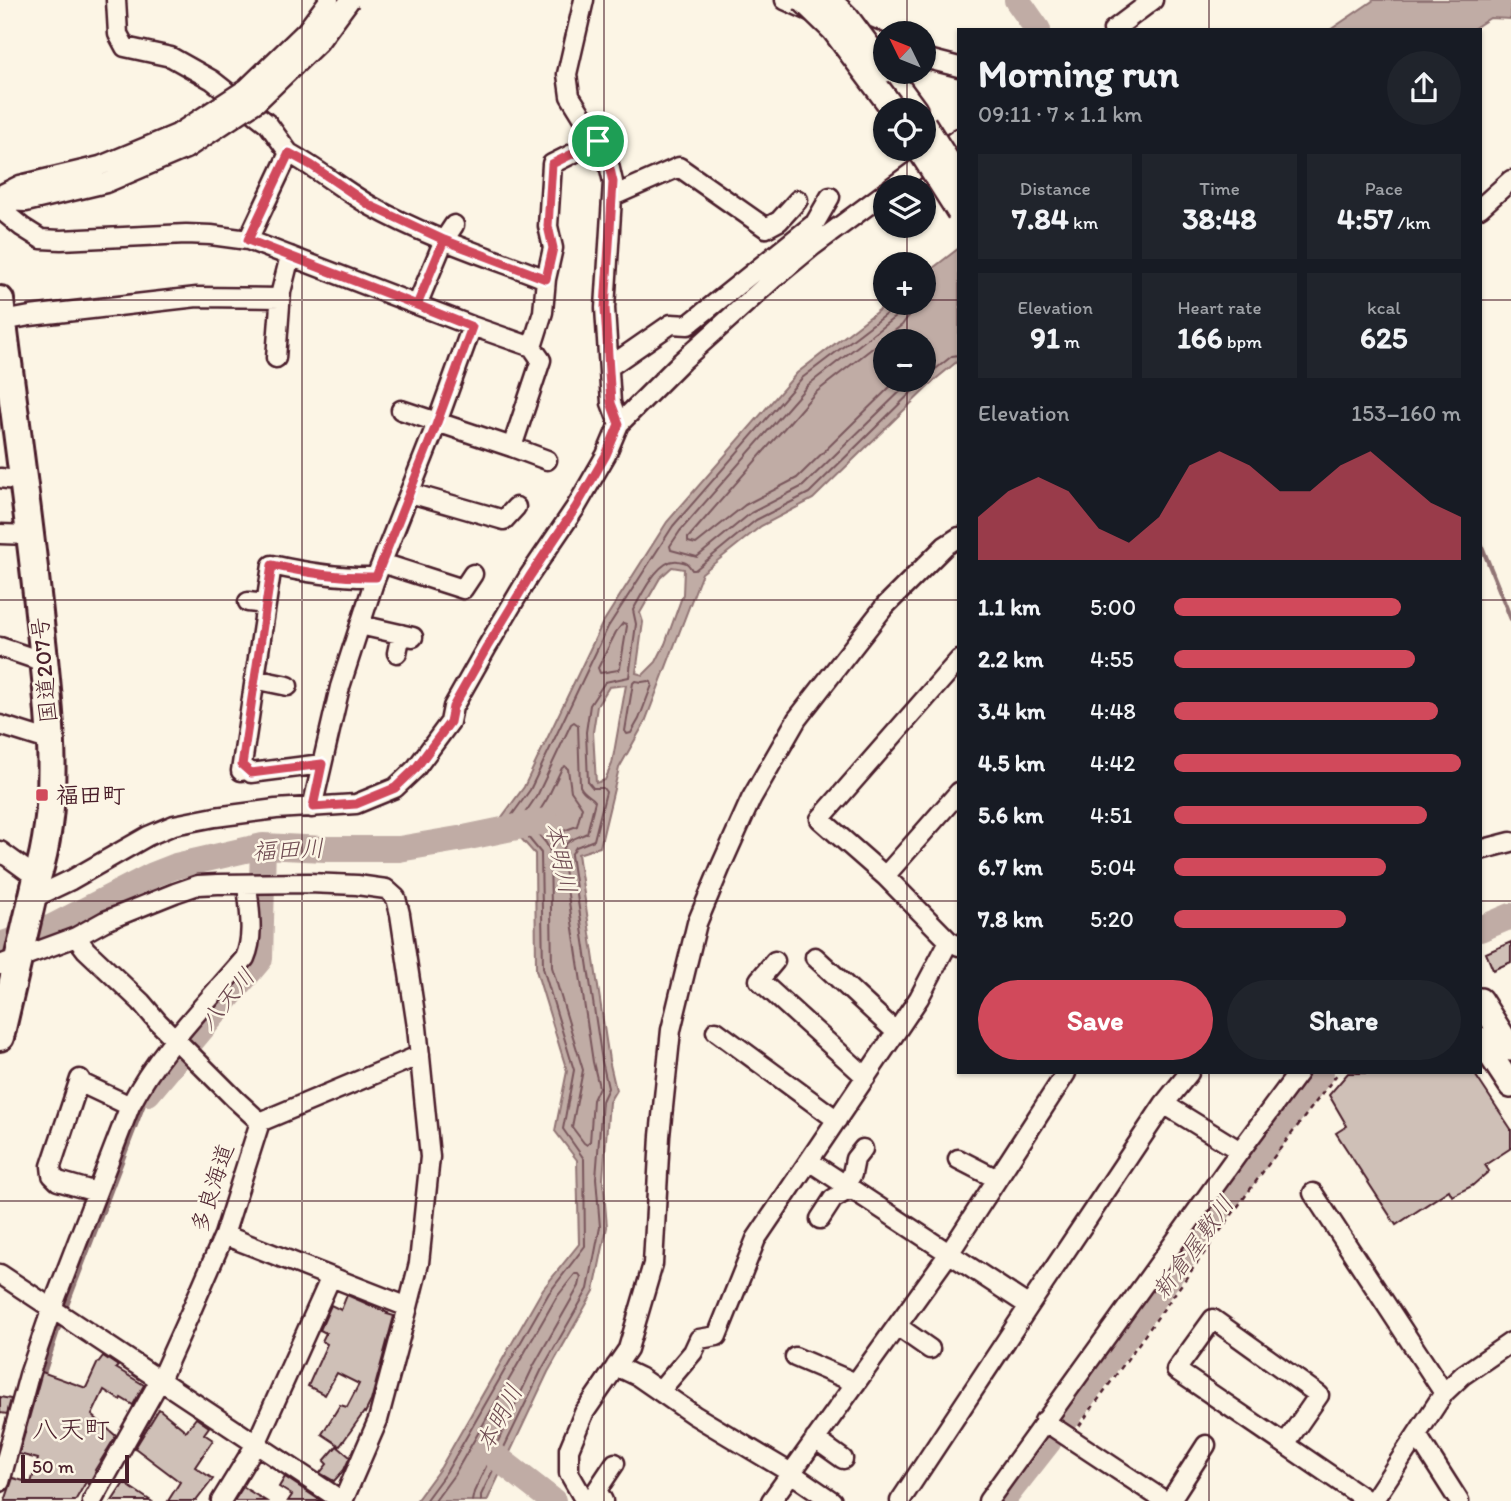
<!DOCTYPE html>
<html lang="en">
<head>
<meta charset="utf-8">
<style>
	body { margin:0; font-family:Itim,"Klee One",sans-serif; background:#20242c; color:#f1f3f6; height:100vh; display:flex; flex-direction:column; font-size:26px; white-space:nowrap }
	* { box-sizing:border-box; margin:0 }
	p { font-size:23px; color:#9ea1a6 }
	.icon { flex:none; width:38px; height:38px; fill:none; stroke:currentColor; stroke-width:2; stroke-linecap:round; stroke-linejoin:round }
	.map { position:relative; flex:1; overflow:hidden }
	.panel { position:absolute; left:957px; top:28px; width:525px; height:1046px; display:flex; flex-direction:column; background:#171b24; border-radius:0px; box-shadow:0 2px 5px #0004 }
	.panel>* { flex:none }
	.needle { width:46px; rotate:313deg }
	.buttons { position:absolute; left:873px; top:21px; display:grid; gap:14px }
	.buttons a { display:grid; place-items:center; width:63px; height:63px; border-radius:50%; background:#171b24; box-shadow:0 2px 5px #0004; font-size:35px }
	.scale { position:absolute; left:21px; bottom:18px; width:108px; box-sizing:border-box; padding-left:7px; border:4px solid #4a1f2b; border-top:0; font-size:19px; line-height:24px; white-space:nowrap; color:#4a1f2b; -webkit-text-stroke:5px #fcf5e5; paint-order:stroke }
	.pin { position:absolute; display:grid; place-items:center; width:60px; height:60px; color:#fff; margin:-30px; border:4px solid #fff; border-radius:50%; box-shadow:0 2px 7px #0007 }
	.round { display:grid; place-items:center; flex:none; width:74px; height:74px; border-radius:37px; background:#20242c }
	.head { display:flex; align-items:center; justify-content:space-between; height:119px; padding:0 21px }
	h1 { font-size:38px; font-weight:700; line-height:52px }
	.figures { display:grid; grid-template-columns:repeat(3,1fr); gap:10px; height:119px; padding:7px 21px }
	.figures div { display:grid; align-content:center; border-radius:0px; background:#20242c; text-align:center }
	.figures b { font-size:30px; font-weight:700 }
	.figures small { font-size:19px; font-weight:400 }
	.figures p { font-size:19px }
	.chart { height:196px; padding:14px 21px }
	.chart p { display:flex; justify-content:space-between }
	.chart svg { width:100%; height:126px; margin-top:7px; fill:#d1495b; opacity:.7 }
	.cta { display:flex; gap:14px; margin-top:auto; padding:14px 21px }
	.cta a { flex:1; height:80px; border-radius:42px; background:#d1495b; color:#fff; font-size:28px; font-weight:700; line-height:80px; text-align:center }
	.cta a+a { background:#20242c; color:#f1f3f6 }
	ul { padding:0 21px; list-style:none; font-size:23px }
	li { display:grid; grid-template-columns:112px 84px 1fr; align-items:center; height:52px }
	li i { height:18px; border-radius:9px; background:#d1495b }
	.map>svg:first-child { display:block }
</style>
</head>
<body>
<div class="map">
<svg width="1511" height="1501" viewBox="0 0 1511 1501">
	<rect width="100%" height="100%" fill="#fcf5e5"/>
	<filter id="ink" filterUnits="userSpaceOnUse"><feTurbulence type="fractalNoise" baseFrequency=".0143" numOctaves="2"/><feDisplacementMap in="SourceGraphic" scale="14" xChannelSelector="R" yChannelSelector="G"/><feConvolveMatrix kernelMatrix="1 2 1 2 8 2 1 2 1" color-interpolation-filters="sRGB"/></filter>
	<g filter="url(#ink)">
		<path fill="#c0aca5" stroke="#917474" stroke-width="2" fill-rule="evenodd" d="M1374,0H1511V19L1490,18L1471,30H1330Z
			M959,248V360L937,378L813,499L761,526L702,573L645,722L619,768L600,847L578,854L609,1060L616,1090L609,1102L603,1179L607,1227L594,1291L548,1372L487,1501H416L441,1467L543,1289L579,1244L577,1160L555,1131L567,1071L536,970L535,854L502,817L524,787L602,624L667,522L797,373L888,303H924V275ZM886,341H924V380H886ZM672,567L684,569L683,594L665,644L656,662L643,675L636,673L643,622L640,613L660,578ZM626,685L612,764L605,780L596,783L593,732L597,706L609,687Z"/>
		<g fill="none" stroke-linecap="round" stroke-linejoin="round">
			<path stroke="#79575c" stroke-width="2" d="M902,303L900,310L895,317L808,385L680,531L670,546L671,550L697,557L751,513L803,486L912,380
				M897,380L797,478L745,505L696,544L688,542V538L815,393L902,325L910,314L912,303
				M623,623L626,624L627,626L620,668L618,670L600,673L598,668L616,632Z
				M648,681L651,682L652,685L639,719L631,733L627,734L625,731L633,683L635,681L642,682Z
				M574,722L578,725L580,786C584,795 591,795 595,801L587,833C575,839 564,839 562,855L593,1062L599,1087L593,1100L590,1142L587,1145L584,1143L572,1127L583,1070L552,967L550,851L546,843L523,816L538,794L571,724Z
				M565,766L568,769L571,791L582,807L577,826L566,830L556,837L537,815L547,799L562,768Z
				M425,1501L447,1471L549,1293L585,1246L584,1159L563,1129L574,1070L543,968L541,853L513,819L512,815L530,790L608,627L673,526L802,378L890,311L893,303
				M435,1501L454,1475L556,1298L575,1274H579L581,1277L579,1286L534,1365L474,1492L472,1501
				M481,1501V1495L542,1369L588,1289L600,1227L596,1178L602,1101L608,1088L602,1061L571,855L576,847L594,840L606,792L603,788H593L588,782L586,732L590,705L605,682L629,677L636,624L633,610C642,595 658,558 678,561C686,562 688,563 692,570H695L756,520L809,493L932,372L952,356L959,355"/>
			<path stroke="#917474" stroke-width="4.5" d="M1480,542L1511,619
				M64,1313L148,1093
				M43,1376L61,1321
				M12,1469L31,1411"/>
			<path stroke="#c0aca5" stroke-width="26" d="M1017,0L1038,30
				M1480,929L1511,916
				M0,945L52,927L153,875L176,866L263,846L325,849H399L464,838L546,821
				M148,1093L260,959L263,846
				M1065,1421L1187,1252L1321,1073
				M486,1449L553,1501
				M1002,1501L1049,1441"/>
		</g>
		<path fill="#cfc0b7" stroke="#4a1f2b" stroke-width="2" d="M1511,942V962L1493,970L1486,953Z
			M1348,1073H1474L1511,1129V1148L1485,1165L1489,1171L1472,1186L1452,1196L1449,1190L1396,1225L1336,1133L1347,1126L1329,1095Z
			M347,1295L388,1313L387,1314L394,1316L371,1401L365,1413L364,1412L340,1446L322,1434L340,1405L347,1407L359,1384L337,1373L325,1395L308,1386L327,1344L322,1341L326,1333L320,1330L331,1305L341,1310Z
			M103,1356L118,1366L116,1368L144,1385L133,1405L121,1398L120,1400L104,1390L92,1415L116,1436L95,1470L96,1471L89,1484L86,1482L75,1501H5L13,1478L31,1483L38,1459L19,1454L42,1372L86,1388L97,1364Z
			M0,1397L11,1399L7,1414L0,1413Z
			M159,1409L186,1431L196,1418L209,1427L204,1434L213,1440L195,1467L213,1479L196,1501H168L180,1482L135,1448Z
			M337,1446L350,1457L344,1470L334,1481L320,1473L327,1464L324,1461Z
			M285,1477L321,1501H288L292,1495L279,1487Z
			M124,1483L151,1501H112Z
			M243,1487L266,1501H234Z"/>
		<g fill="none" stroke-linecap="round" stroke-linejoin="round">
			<defs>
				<path id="minor" d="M116,0L118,34L125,47L171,57L212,80L268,124L289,153
					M584,0L567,74L570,96L607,156L613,182L605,308L611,403L619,424
					M785,0L814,13
					M1113,30L1153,0
					M858,33L886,45
					M924,58L959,67
					M892,187L959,138
					M0,195L20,185L100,166L177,134
					M613,196L679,167L766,228L779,221L798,200
					M0,201L26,202L106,183L186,149
					M1480,208L1511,180
					M0,209L22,227L41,239L61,240L186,234L211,235L248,240L472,326L532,347L543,312L546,279L553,248L548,226L552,164L598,141
					M248,240L289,153C318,169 343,190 371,206C424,236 489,257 546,279
					M417,305L444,240L454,225
					M3,321L30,316L197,297L280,298
					M276,358L281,292L290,256
					M609,367L671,324L688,325L815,223L830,197
					M401,410L512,447L541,360L532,347
					M512,447L547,460
					M0,478L23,481
					M410,493L504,520L516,507
					M0,534L30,535
					M382,563L463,589L473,574
					M248,602L266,604
					M360,625L413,637
					M0,647L44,662
					M397,653L401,634
					M959,660L820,819L885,876L949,941L959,946
					M254,679L288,686
					M0,725L51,741
					M242,765L251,773L322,764
					M241,771L272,565C307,573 339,578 376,577
					M312,808L340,687L360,625L374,582L435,428L472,326
					M1480,850L1511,842
					M0,851L37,878
					M885,876L959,792
					M33,898L71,880L148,836L174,825L215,817L276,809L356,804L395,788L416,768L450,722L453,707L487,647L529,576L576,507L606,455L619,424L682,361L773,279L813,246L886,192
					M76,937L86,950L141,1002L158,1022L235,1099L260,1122L224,1235L191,1311L160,1380L92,1501
					M815,957L896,1032
					M775,961L759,980L866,1077
					M0,965L76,937L105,921L175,893L198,885L218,884L309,883L357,885L386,889L396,898L400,914L417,1027L430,1157L419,1263L408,1307L378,1420L343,1501
					M716,1031L837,1120
					M80,1079L51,1166L52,1175L58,1181L96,1192
					M79,1082L130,1106
					M1164,1104L1240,1151
					M260,1122L420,1055
					M958,1159L997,1179
					M809,1161L1029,1306
					M846,1184L852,1174L855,1159L863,1149
					M1313,1193L1444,1393
					M820,1219L833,1199L851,1188
					M224,1235L408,1307
					M0,1274L342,1501
					M897,1326L930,1349
					M795,1357L856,1383
					M616,1366L639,1377L694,1415L791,1473L832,1501
					M660,1391L693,1352L699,1339L717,1336L756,1239L919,998L949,941
					M1044,1421L1165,1501
					M1417,1435L1459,1501
					M815,1439L843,1459
					M1285,1444L1319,1395L1213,1319L1176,1370L1368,1501
					M0,1482L29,1375L52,1308L130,1106C158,1051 205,1005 245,958C255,935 249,908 247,884
					M221,1501L256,1444L331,1277
					M585,1501L569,1473V1449L584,1413L628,1349L653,1264L660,1136L671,1030L697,923L721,866L751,799L797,719L885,606L945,546L959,537
					M603,1501L597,1490L615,1463
					M771,1501L950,1252L1066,1073
					M900,1501L1029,1306L1164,1104L1189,1073
					M988,1501L1240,1151L1298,1073
					M1170,1501L1206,1445
					M1373,1501L1444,1393L1463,1375L1511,1342"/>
				<path id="major" d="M887,72L915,110
					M1480,1000L1511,1049
					M1480,1039L1511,1086"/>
				<path id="highway" d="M0,300C13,404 28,508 39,613C48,699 63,794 37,878L0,1037"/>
			</defs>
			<use href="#minor" stroke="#4a1f2b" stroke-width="23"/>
			<use href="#major" stroke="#4a1f2b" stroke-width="28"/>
			<use href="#highway" stroke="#4a1f2b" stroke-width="32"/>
			<path stroke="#4a1f2b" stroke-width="2.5" stroke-dasharray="5 5" stroke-linecap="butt" d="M1079,1426L1270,1162L1338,1073"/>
			<use href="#minor" stroke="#fcf5e5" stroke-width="18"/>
			<use href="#major" stroke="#fcf5e5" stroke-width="23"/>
			<use href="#highway" stroke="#fcf5e5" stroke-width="26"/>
			<defs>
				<path id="minor-bridge" d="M177,134L247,88L306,31L329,0
					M186,149L257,102L319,42L350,0"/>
				<path id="major-bridge" d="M803,0L834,30L894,110
					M829,0L847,18L886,70
					M924,124L959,179
					M919,149L959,212"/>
			</defs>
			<use href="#minor-bridge" stroke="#4a1f2b" stroke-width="23" stroke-linecap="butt"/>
			<use href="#major-bridge" stroke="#4a1f2b" stroke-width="28" stroke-linecap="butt"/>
			<use href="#minor-bridge" stroke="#fcf5e5" stroke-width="18"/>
			<use href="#major-bridge" stroke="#fcf5e5" stroke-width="23"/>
		</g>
	</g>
	<g fill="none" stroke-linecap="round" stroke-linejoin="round" filter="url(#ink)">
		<defs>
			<path id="route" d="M598,141L552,164L548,226L553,248L546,279L444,240L417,305L248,240L289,153L311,165L371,206L444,240L417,305L472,327L435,428L376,577C339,578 308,573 272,565L242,765L251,773L322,764L313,807L356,804L395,788L416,768L450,722L453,707L487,647L530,576L576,507L606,455L619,424L611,403L605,308L613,182L607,156L598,141"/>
		</defs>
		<use href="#route" stroke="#fff" stroke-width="14"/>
		<use href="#route" stroke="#d1495b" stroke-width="9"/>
	</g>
	<path fill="none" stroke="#4a1f2b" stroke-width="2" stroke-opacity="0.55" d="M302,0V1501M604,0V1501M907,0V33M1209,0V30M907,72V110M907,149V187M907,226V264M0,300H886M924,300H959M1480,300H1511M907,303V341M907,380V1501M0,600H959M1480,600H1511M0,901H959M1480,901H1511M1209,1073V1501M0,1201H1511"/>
	<rect fill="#d1495b" stroke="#fcf5e5" stroke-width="2.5" x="35" y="788" width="14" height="14" rx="3.5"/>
	<g text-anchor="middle" stroke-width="5" stroke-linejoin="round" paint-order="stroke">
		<g font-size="23" fill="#4a1f2b" stroke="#fcf5e5">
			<text transform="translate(44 670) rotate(-95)" y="8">国道207号</text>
			<text transform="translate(212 1188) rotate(-72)" y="8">多良海道</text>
		</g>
		<g font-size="23" font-weight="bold" fill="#4a1f2b" stroke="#fcf5e5" text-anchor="start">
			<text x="56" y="803">福田町</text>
		</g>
		<g font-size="24" font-style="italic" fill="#6d4950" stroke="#fcf5e5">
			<text transform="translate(288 850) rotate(-3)" y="8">福田川</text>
			<text transform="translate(561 858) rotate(78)" y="8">本明川</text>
			<text transform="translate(227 999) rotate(-50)" y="8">八天川</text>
			<text transform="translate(1193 1247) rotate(-54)" y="8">新倉屋敷川</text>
			<text transform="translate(499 1418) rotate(-62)" y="8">本明川</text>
		</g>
		<g font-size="26" fill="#4a1f2b" stroke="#fcf5e5">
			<text x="71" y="1438">八天町</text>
		</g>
	</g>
</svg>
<div class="buttons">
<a><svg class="needle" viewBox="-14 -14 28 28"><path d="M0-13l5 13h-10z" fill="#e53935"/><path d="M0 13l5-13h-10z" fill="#9ea1a6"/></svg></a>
<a><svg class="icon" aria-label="locate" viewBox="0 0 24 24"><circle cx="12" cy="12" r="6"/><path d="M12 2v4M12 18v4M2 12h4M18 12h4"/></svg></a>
<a><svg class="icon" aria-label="layers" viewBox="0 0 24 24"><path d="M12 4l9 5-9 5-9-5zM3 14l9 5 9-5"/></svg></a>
<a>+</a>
<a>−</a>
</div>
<div class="scale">50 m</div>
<div class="pin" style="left:598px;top:141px;background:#1e9e55"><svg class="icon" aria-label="arrive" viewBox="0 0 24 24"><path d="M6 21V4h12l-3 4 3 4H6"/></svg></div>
<section class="panel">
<div class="head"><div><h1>Morning run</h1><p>09:11 · 7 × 1.1 km</p></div><a class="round"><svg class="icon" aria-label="share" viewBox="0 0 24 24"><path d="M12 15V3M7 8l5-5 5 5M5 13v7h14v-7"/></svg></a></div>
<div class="figures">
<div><p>Distance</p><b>7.84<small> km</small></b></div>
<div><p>Time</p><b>38:48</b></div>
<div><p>Pace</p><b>4:57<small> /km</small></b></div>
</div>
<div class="figures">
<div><p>Elevation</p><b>91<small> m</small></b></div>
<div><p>Heart rate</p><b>166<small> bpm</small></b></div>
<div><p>kcal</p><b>625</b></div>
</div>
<div class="chart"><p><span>Elevation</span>153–160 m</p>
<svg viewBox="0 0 160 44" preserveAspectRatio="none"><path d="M0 44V29L10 20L20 15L30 20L40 33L50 38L60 29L70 11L80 6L90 11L100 20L110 20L120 11L130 6L140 15L150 24L160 29V44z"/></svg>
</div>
<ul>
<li><b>1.1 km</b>5:00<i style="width:79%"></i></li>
<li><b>2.2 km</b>4:55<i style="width:84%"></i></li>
<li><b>3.4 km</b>4:48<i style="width:92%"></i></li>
<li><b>4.5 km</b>4:42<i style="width:100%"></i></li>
<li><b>5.6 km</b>4:51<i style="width:88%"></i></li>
<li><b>6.7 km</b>5:04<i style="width:74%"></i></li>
<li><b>7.8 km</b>5:20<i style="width:60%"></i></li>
</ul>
<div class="cta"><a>Save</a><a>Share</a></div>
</section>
</div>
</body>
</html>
